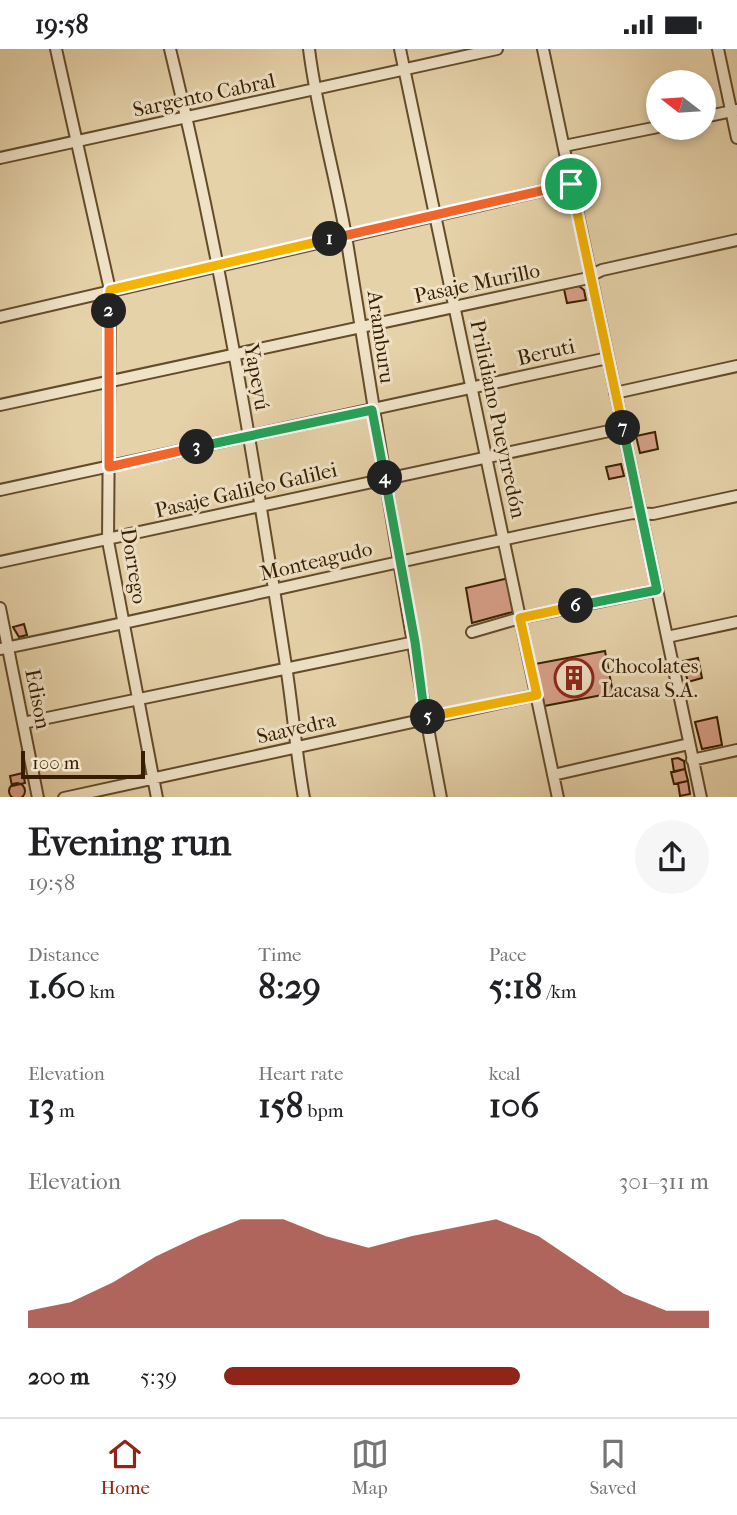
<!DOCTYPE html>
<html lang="en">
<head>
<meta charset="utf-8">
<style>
	body { margin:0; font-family:"IM FELL French Canon",serif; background:#f6f6f6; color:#202124; height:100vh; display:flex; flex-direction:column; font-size:26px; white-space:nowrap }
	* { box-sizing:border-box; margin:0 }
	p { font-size:23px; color:#757577 }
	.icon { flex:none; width:38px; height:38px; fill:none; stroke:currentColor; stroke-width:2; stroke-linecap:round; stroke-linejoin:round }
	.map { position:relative; height:748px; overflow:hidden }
	.details { display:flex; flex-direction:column; background:#fff; flex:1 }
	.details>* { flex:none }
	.needle { width:46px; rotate:287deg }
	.controls { position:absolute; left:646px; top:21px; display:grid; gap:14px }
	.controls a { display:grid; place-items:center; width:70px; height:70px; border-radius:50%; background:#fff; box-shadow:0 4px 10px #0003; font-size:35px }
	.scale { position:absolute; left:21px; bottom:18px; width:124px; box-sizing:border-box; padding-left:7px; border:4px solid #381e00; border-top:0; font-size:19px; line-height:24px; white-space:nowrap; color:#381e00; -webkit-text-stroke:5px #efe2c7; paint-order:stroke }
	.pin { position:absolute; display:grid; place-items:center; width:60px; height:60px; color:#fff; margin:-30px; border:4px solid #fff; border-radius:50%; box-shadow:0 2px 7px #0007 }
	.km { position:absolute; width:35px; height:35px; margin:-18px; border-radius:50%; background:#222; color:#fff; font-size:19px; line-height:35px; text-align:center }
	.round { display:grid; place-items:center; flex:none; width:74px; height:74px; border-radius:37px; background:#f6f6f6 }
	.headline { display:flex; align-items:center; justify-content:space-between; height:119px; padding:0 28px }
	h1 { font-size:38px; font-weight:800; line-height:52px }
	.metrics { display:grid; grid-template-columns:repeat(3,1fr); gap:10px; height:119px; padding:7px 28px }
	.metrics div { display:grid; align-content:center }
	.metrics b { font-size:35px; font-weight:800 }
	.metrics small { font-size:19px; font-weight:400 }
	.metrics p { font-size:19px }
	.chart { height:196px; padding:14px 28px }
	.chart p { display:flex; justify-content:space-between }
	.chart svg { width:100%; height:126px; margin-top:7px; fill:#8f2418; opacity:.7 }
	ul { padding:0 28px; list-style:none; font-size:23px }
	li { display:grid; grid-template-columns:112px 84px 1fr; align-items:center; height:52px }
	li i { height:18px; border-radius:9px; background:#8f2418 }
	.status { display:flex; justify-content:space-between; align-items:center; height:49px; padding:0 35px; background:#fff; direction:ltr }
	.status svg { height:19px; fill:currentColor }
	.tab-bar { display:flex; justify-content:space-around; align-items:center; height:98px; border-top:2px solid #e0e0e0; background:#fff; font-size:19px; color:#757577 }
	.tab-bar a { display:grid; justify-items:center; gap:4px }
	.tab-bar .selected { color:#8f2418 }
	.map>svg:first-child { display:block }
</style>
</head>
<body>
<div class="status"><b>19:58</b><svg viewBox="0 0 49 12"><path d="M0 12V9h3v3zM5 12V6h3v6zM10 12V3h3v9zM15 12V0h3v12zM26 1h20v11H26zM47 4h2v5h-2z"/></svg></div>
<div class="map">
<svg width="737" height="749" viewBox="0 0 737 749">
	<rect width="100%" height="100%" fill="#e6d2a9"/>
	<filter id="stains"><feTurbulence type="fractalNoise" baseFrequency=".00286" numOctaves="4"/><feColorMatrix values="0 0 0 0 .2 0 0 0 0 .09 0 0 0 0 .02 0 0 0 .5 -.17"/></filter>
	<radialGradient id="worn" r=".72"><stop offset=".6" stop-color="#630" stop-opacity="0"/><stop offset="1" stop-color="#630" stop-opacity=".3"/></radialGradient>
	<path fill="#d8a08a" stroke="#381e00" stroke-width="2" d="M579,237L584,241L586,251L567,254L564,240Z
		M655,383L658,400L640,404L636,387Z
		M621,415L624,427L609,430L606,418Z
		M509,529L516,562L472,574L466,539Z
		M24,575L27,586L19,588L13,578Z
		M605,602L613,644L544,657L535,615Z
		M698,609L700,619L685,622L683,612Z
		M700,619L702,629L688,633L685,622Z
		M717,668L722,696L702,700L695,673Z
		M678,709L684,712L685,720L674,723L672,710Z
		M685,720L688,732L674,735L671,723Z
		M23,724L25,734L12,737L10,727Z
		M688,732L690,745L680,747L678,734Z
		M9 742a8 8 0 1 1 16 0a8 8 0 1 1-16 0Z"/>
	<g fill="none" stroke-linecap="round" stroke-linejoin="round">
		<defs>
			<path id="minor" d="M56,0L110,241L108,492L157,749
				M170,0C220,203 254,410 286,617C293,661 296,705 304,749
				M309,0C317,65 336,128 347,193C377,378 406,564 441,749
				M400,0L558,749
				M543,0L701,749
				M718,0L737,89
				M704,68L737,61
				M564,97L658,78
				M0,109L497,0
				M0,268L571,135
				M615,344L737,317
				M0,356L584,230L602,221L737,191
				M0,441L608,309
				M0,513L623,379
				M0,559L38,749
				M472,583L520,569L657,541
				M667,588L737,573
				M0,600C212,557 421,505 633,464L653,465L737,447
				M23,674L415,593
				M692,711L737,701
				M553,726L689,695
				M64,749L536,646"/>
		</defs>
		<use href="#minor" stroke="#644b2a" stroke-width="14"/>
		<use href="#minor" stroke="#efe2c7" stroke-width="10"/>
	</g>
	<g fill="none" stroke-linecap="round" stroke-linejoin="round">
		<defs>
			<path id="split-1" d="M330,190L571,135"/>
			<path id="split-2" d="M109,262L110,241L330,190"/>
			<path id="split-3" d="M109,262V418L197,398"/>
			<path id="split-4" d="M197,398L372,361L385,429"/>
			<path id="split-5" d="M385,429L415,593L425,669L428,668"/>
			<path id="split-6" d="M428,668L537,646L520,569L576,557"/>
			<path id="split-7" d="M576,557L657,541L623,379"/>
			<path id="split-8" d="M571,135L623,379"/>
		</defs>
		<use href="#split-1" stroke="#fff" stroke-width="14"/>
		<use href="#split-2" stroke="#fff" stroke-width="14"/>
		<use href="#split-3" stroke="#fff" stroke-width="14"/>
		<use href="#split-4" stroke="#fff" stroke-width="14"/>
		<use href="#split-5" stroke="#fff" stroke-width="14"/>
		<use href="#split-6" stroke="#fff" stroke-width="14"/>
		<use href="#split-7" stroke="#fff" stroke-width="14"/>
		<use href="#split-8" stroke="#fff" stroke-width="14"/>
		<use href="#split-1" stroke="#f0652b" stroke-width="9"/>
		<use href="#split-2" stroke="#f5b400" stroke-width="9"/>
		<use href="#split-3" stroke="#f0652b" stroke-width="9"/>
		<use href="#split-4" stroke="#22a559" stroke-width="9"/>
		<use href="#split-5" stroke="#22a559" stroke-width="9"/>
		<use href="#split-6" stroke="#f5b400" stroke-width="9"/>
		<use href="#split-7" stroke="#22a559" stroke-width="9"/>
		<use href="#split-8" stroke="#f5b400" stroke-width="9"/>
	</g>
	<defs>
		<symbol id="building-ring" viewBox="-11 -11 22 22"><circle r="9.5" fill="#efe2c7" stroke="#8f2418" stroke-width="1.5"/><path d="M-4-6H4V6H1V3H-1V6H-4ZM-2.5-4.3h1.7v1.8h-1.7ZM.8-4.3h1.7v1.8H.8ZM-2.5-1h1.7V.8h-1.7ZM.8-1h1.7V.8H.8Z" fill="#8f2418"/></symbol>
	</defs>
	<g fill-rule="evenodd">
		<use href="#building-ring" x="552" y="607" width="44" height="44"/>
	</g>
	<g text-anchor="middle" stroke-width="6" stroke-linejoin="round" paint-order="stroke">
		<g font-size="21" fill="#381e00" stroke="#efe2c7">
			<text transform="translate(204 46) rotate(-12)" y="7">Sargento Cabral</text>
			<text transform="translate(477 234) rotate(-12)" y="7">Pasaje Murillo</text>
			<text transform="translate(381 288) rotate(82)" y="7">Aramburu</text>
			<text transform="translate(546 303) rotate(-13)" y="7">Beruti</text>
			<text transform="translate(257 328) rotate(80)" y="7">Yapeyú</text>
			<text transform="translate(498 370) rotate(78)" y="7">Prilidiano Pueyrredón</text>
			<text transform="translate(246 441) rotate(-13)" y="7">Pasaje Galileo Galilei</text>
			<text transform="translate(316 512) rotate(-13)" y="7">Monteagudo</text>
			<text transform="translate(134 517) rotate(81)" y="7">Dorrego</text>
			<text transform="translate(38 650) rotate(79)" y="7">Edison</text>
			<text transform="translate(296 679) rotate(-13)" y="7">Saavedra</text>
		</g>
		<g font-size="21" fill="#381e00" stroke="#efe2c7" text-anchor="start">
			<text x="601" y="624">Chocolates<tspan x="601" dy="24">Lacasa S.A.</tspan></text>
		</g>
	</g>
	<rect width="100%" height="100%" filter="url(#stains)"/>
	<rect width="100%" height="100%" fill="url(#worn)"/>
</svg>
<div class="controls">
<a><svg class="needle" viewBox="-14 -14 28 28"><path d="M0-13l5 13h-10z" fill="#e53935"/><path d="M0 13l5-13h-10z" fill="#757577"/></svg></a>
</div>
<div class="scale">100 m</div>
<div class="pin" style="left:571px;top:135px;background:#1e9e55"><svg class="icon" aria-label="arrive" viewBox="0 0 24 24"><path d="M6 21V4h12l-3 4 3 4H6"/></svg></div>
<b class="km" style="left:330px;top:190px">1</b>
<b class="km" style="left:109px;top:262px">2</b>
<b class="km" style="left:197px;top:398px">3</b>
<b class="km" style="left:385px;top:429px">4</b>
<b class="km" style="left:428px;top:668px">5</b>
<b class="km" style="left:576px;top:557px">6</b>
<b class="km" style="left:623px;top:379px">7</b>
</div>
<section class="details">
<div class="headline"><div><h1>Evening run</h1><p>19:58</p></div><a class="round"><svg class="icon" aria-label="share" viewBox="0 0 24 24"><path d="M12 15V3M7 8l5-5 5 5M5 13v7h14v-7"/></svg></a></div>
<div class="metrics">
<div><p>Distance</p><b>1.60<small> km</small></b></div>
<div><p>Time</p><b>8:29</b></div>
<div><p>Pace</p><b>5:18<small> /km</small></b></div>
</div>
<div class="metrics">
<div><p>Elevation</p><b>13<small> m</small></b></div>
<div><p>Heart rate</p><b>158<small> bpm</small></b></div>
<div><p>kcal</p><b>106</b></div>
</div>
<div class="chart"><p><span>Elevation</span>301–311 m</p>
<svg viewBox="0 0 160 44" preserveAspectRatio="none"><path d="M0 44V38L10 35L20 28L30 19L40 12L50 6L60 6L70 12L80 16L90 12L100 9L110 6L120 12L130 22L140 32L150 38L160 38V44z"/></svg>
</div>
<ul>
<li><b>200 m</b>5:39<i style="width:61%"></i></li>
</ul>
</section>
<nav class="tab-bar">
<a class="selected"><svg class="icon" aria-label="home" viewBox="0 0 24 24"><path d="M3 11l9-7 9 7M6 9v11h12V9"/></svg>Home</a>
<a><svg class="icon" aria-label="map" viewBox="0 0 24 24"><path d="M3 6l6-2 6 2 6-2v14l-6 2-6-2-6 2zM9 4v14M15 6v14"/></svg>Map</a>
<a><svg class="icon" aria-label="saved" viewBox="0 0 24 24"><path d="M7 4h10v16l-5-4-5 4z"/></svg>Saved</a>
</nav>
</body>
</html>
